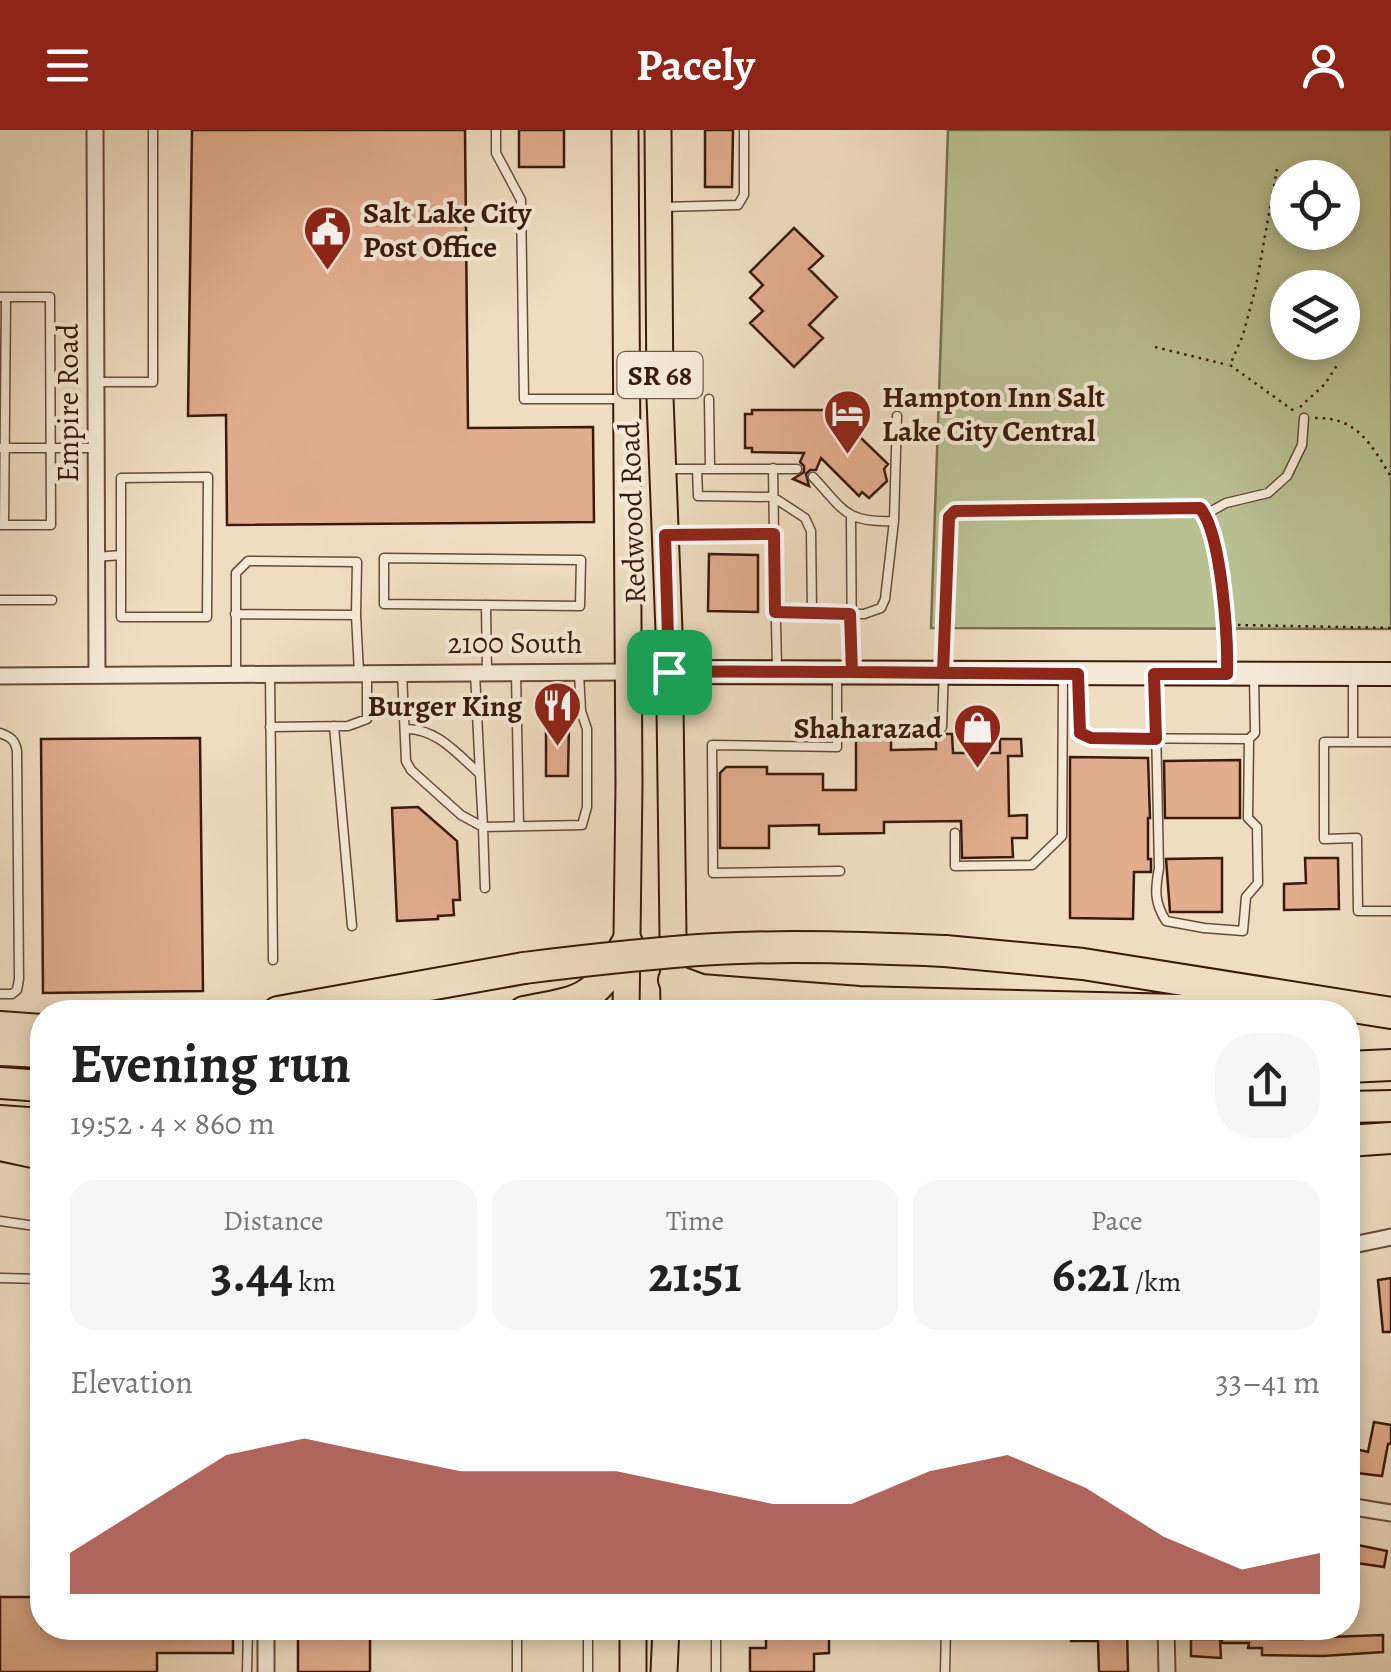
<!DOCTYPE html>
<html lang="en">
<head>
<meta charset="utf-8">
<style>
	body { margin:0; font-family:Alegreya,serif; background:#f6f6f6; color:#222; height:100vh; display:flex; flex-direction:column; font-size:38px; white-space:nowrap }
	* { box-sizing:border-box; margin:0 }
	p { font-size:32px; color:#767676 }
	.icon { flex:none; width:55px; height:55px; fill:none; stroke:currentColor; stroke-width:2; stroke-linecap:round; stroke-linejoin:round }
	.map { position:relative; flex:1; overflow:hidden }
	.details { position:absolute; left:30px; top:870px; width:1330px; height:640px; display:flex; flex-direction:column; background:#fff; border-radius:40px; box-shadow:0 5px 15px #0003 }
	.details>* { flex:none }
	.controls { position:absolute; left:1270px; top:30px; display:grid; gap:20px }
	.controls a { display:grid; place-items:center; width:90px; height:90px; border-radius:50%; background:#fff; box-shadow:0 5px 15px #0003; font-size:50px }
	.pin { position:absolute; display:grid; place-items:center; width:85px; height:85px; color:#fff; margin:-42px; border-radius:20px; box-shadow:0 5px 15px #0006 }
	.round { display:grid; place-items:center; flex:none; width:105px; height:105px; border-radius:40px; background:#f6f6f6 }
	.summary { display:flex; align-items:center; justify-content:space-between; height:170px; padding:0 40px }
	h1 { font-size:55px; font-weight:600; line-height:75px }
	.stats { display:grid; grid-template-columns:repeat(3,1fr); gap:15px; height:170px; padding:10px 40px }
	.stats div { display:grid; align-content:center; border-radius:25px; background:#f6f6f6; text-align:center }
	.stats b { font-size:50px; font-weight:600 }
	.stats small { font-size:28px; font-weight:400 }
	.stats p { font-size:28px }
	.chart { height:280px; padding:20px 40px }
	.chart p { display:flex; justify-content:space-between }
	.chart svg { width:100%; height:180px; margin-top:10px; fill:#8f2418; opacity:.7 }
	header { display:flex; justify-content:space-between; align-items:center; height:130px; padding:0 40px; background:#8f2418; color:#fff; font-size:45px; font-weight:600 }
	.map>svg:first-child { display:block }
</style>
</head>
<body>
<header><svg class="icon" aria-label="menu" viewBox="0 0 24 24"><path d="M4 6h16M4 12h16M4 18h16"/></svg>Pacely<svg class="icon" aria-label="person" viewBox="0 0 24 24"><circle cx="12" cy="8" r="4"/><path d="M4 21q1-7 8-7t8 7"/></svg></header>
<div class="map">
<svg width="1391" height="1542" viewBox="0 0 1391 1542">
	<rect width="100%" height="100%" fill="#efddc1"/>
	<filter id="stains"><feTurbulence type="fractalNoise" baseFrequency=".002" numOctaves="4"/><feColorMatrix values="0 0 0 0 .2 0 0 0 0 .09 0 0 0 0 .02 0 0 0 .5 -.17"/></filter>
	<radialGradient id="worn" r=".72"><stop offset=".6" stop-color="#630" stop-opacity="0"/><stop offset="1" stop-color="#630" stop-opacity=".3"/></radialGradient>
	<path fill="#b9c193" stroke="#7a6e50" stroke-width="2.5" fill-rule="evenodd" d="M948,0H1391V499L931,498ZM1288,48H1342V102H1288ZM1288,158H1342V212H1288Z"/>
	<path fill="#e2ac8f" stroke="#3a1a0c" stroke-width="2.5" d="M192,0H465L468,298L593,297L594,392L227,395L226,285L188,286Z
		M519,0H564V37H519Z
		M705,0H733L732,57H705Z
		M794,98L823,126L809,139L837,167L809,195L823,208L794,237L750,193L763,181L750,168L763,155L750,142Z
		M752,280H832L888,334L884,339L887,351L869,368L862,362L859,366L821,328L816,340H810L806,344L809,356L793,349L804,342V336L800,332L804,323L752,322V318H745V284H752Z
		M709,424L758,425V482L708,481Z
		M546,593H569L568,646H546Z
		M856,599H891V620L936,619V604H952L953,623H1000V609H1021L1022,626H1008L1009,686L1027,685V708H1012L1013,727L962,728L961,691L884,692V703L819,704V695L769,696V718H720V643L726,637H767V644H823V660H856Z
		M200,608L203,861L43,863L41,609Z
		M1070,627L1148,628L1150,688H1148V729H1151V742H1134L1133,789L1070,788Z
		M1240,630V688H1165L1164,631Z
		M418,677L457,711L460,770H453L454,785L438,786V789L397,791L392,678Z
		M1222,728V782H1170L1166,729Z
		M1305,728H1338L1339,779L1284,780V754L1306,753Z
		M1391,1148V1202H1383L1378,1150Z
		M1374,1292L1391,1295V1314H1388L1382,1346L1348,1342V1317L1368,1322Z
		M1353,1414L1387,1421L1384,1437L1350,1432Z
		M0,1467H42V1498H233V1523H157V1542H0Z
		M298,1498H370V1542H298Z
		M772,1498H826V1507H829V1523L814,1524V1542H750V1518H766V1508H772Z
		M1071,1498H1127L1128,1542H1099L1098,1511H1071Z
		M1222,1498L1270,1500V1509H1303V1502L1310,1501H1328V1507L1383,1505V1522L1323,1526L1262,1525V1518H1248L1249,1513H1222Z
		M1191,1509H1220L1221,1528L1191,1526Z"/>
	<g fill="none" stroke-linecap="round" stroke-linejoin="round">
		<defs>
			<path id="lane" d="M496,0V23L521,70L524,269H624
				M662,77L738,75L744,65V0
				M0,167H50L51,395H0
				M96,252H153V0
				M709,269L710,338
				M0,318H96
				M773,338L774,404
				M667,339H797
				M697,339L698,366L773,367L805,388L811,401L812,483
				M813,347C844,380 845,393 894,391L897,286
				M1206,384L1226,373L1268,363L1287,346L1302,315L1304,288
				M851,387L852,538
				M4,395L6,167
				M671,405L774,404L777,537
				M96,427L121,425V348L208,347L207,487H121V425
				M384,428L581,430L580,476L384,474Z
				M0,470H52
				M486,475L487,543
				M775,482L864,484L881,478L885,469L894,391
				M235,484L356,485
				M402,543L406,631L411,640L461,685L483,697L485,758
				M516,543L519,696
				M236,544V443L248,431L357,432L356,485L359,543
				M270,544L273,830
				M837,547V617L712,615L713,743L840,741
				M1155,547L1159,738C1155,760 1154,772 1166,791L1204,798L1243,801L1246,767L1258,753L1257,697L1248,688L1249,609
				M1353,547V612
				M1078,548L1080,603L1091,608L1249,609L1255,603L1254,546
				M334,596L352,796
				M270,597L348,596L367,589V543
				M942,597L949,387L955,381L1200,379C1221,402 1228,506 1227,540
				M405,599C437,598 458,625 480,644L475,543
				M0,603C11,607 15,610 17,621L19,849L17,860L12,864H0
				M1391,612H1324V709L1357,708L1358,781H1391
				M480,644L483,697L582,695L587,677V599L581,581L579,543
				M955,703V736L1032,735L1062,706L1063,548
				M0,1091L42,1097
				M0,1148L42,1149
				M517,1498V1542
				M716,1498V1542
				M247,1542L248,1498
				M588,1542V1498
				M945,1542L946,1498"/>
			<path id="street" d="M95,0L97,545
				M0,546L629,542
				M1348,1116L1391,1107
				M1348,1376L1391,1383
				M1166,1498L1167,1542
				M266,1542V1498"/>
			<path id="secondary" d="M629,542L1391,544"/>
			<path id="primary" d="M625,0L629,654L626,882
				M658,0L660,268L669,501L674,882
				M633,1498V1542
				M664,1542L666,1498"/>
			<path id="highway" d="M945,821L1083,834L1391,883
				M674,850L701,860L859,872L1262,882
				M278,882L524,838
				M524,882C588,870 593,871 627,813
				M0,897L42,900
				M0,920L42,922
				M1348,937L1391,935
				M0,953L42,956
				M1348,977L1391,976
				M0,991L42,994
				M1348,1011L1391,1008
				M0,1015L42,1024"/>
		</defs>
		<use href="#lane" stroke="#674b39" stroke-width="11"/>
		<use href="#street" stroke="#674b39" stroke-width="19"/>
		<use href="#secondary" stroke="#3a1a0c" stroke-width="26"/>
		<use href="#primary" stroke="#3a1a0c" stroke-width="29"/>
		<use href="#highway" stroke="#3a1a0c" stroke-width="34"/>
		<path stroke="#3a1a0c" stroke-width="2.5" stroke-dasharray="2.5 5" stroke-linecap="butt" d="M1277,39L1256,156L1243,205L1230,235L1294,281
			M1155,217L1228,235
			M1300,277L1325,254L1339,232
			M1315,288C1357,287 1371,314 1391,347
			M1238,495L1391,498"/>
		<use href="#lane" stroke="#f5e9d7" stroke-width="8"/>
		<use href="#street" stroke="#f5e9d7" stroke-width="15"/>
		<use href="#secondary" stroke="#f5e9d7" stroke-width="22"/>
		<use href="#primary" stroke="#efddc1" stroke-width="25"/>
		<use href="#highway" stroke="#efddc1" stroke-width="30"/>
		<defs>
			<path id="highway-bridge" d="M524,838C588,830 651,823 715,819C792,815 868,818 945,821"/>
		</defs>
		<use href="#highway-bridge" stroke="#3a1a0c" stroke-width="34" stroke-linecap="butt"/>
		<use href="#highway-bridge" stroke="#efddc1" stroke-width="30"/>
	</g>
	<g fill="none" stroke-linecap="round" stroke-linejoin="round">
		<defs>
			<path id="route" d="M669,542C730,541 791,542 852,542L1078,544L1080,603L1091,608L1156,609L1154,544H1227C1228,509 1222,404 1200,378L955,381L949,387L943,543L852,542L850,484L775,482L774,404L665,405L669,542"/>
		</defs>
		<use href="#route" stroke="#fff" stroke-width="20"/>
		<use href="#route" stroke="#8f2418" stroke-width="12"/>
	</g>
	<defs>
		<symbol id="civic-pin" viewBox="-11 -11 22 30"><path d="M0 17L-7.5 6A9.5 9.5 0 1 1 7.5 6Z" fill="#8f2418" stroke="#f5e9d7"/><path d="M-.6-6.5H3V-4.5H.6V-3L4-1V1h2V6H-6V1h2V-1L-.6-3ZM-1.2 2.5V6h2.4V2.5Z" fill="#fff"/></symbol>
		<symbol id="hotel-pin" viewBox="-11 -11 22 30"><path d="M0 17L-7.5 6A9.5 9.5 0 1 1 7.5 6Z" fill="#8f2418" stroke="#f5e9d7"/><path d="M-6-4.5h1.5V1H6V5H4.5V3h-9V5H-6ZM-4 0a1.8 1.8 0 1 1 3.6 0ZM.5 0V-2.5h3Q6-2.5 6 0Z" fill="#fff"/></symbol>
		<symbol id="restaurant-pin" viewBox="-11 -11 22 30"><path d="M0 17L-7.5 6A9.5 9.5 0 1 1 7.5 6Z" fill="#8f2418" stroke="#f5e9d7"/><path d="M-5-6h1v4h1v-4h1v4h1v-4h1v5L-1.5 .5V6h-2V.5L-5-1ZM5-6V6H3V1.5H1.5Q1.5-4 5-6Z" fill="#fff"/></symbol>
		<symbol id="shop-pin" viewBox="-11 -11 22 30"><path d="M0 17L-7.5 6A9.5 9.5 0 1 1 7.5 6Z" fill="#8f2418" stroke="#f5e9d7"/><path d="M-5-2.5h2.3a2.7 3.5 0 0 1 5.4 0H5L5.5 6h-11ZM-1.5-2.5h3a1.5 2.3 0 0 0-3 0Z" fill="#fff"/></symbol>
	</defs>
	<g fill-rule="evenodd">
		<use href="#civic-pin" x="300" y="72" width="55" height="75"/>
		<use href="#hotel-pin" x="820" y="256" width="55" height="75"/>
		<use href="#restaurant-pin" x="530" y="548" width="55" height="75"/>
		<use href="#shop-pin" x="950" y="570" width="55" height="75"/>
	</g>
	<g text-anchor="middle" stroke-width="8" stroke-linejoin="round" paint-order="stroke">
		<rect fill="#f5e9d7" stroke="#725849" stroke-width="2.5" x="617.5" y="222" width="85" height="46" rx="8"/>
		<g font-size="28" font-weight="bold" fill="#3a1a0c">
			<text x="660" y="255">SR 68</text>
		</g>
		<g font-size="30" font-weight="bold" fill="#3a1a0c" stroke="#f5e9d7" text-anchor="start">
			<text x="363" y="93">Salt Lake City<tspan x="363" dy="34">Post Office</tspan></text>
			<text x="882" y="277">Hampton Inn Salt<tspan x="882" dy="34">Lake City Central</tspan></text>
			<text x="522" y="586" text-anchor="end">Burger King</text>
			<text x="942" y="608" text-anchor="end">Shaharazad</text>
		</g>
		<g font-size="30" fill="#3a1a0c" stroke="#f5e9d7">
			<text transform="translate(68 273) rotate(-90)" y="10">Empire Road</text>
			<text transform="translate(632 383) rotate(-92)" y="10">Redwood Road</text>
			<text x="515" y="523">2100 South</text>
		</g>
	</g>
	<rect width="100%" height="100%" filter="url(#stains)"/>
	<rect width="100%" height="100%" fill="url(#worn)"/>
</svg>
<div class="controls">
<a><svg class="icon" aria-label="locate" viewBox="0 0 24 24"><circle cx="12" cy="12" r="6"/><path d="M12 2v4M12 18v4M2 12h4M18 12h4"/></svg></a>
<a><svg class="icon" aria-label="layers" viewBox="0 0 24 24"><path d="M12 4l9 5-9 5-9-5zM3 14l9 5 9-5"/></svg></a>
</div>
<div class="pin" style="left:669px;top:542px;background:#1e9e55"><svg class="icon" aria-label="arrive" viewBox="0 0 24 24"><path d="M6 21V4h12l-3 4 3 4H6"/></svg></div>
<section class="details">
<div class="summary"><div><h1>Evening run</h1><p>19:52 · 4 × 860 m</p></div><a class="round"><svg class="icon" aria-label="share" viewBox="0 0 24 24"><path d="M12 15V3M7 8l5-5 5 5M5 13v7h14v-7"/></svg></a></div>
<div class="stats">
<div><p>Distance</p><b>3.44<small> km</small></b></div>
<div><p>Time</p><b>21:51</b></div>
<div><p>Pace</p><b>6:21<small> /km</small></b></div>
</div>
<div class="chart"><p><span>Elevation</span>33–41 m</p>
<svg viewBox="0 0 160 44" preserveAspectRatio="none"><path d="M0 44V34L10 22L20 10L30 6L40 10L50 14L60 14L70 14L80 18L90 22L100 22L110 14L120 10L130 18L140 30L150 38L160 34V44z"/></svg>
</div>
</section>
</div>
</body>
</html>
